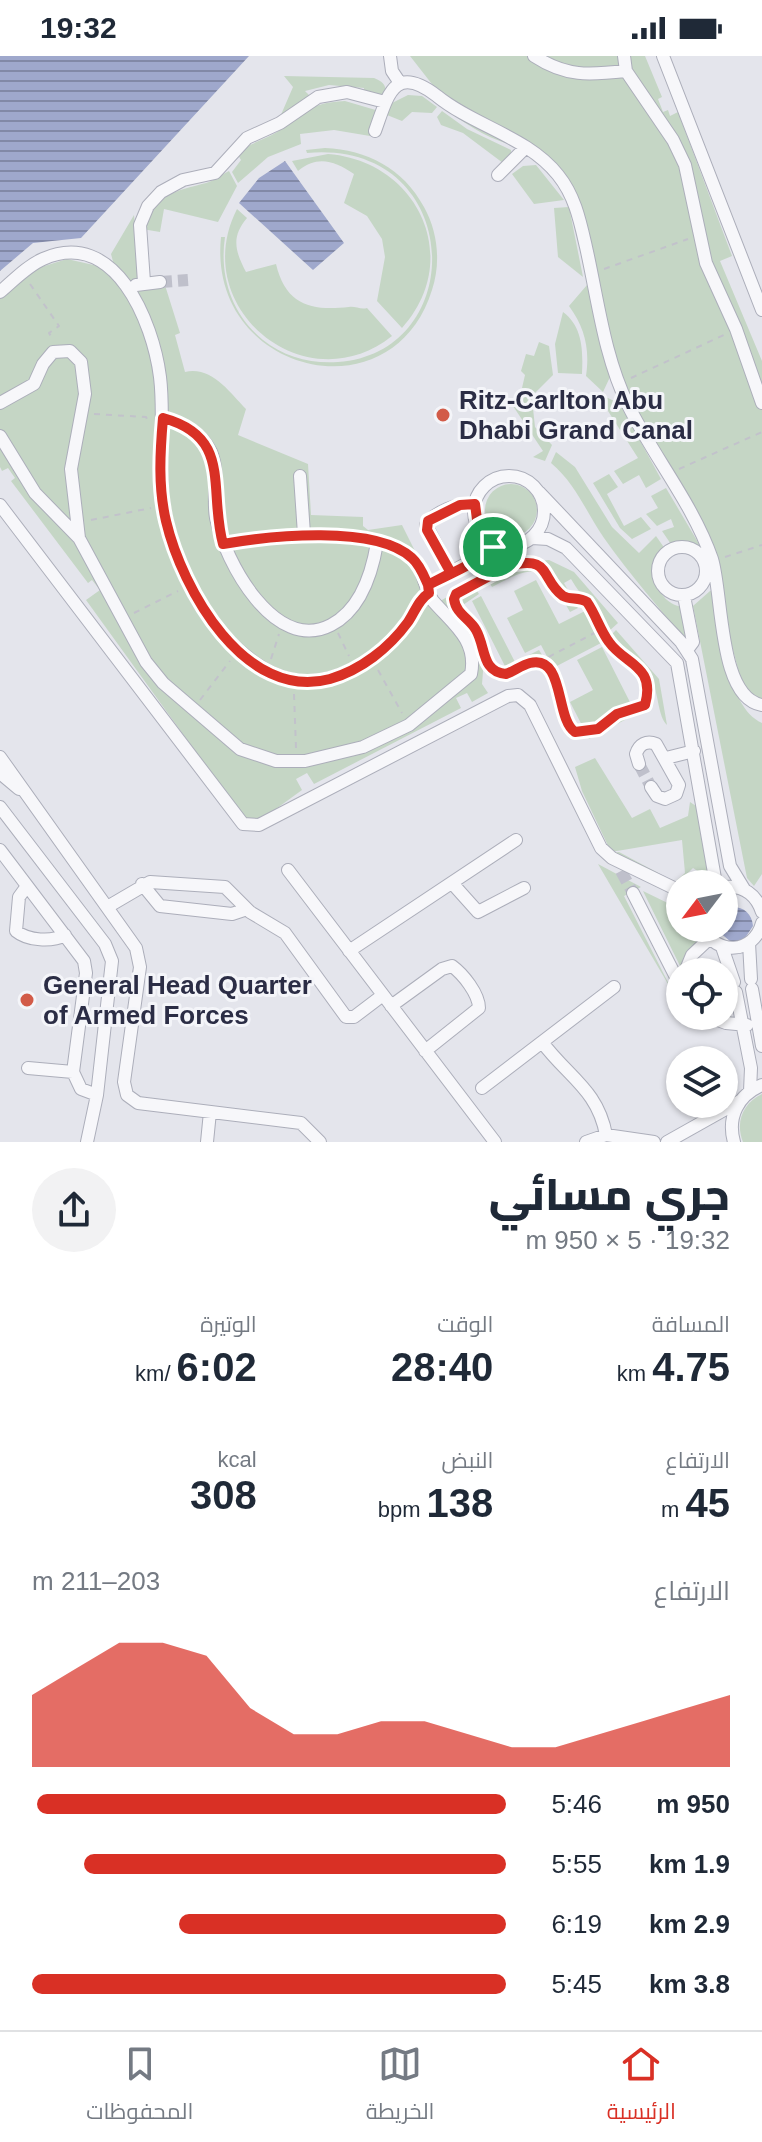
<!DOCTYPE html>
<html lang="ar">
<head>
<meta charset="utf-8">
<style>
	body { margin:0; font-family:Helvetica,Cairo,sans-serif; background:#f2f2f3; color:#1f2937; direction:rtl; height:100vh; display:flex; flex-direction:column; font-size:30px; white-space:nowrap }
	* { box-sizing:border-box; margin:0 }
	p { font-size:26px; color:#747a83 }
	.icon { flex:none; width:44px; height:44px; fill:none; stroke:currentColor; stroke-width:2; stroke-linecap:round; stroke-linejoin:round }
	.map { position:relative; height:1086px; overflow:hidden; direction:ltr }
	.sheet { display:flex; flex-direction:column; background:#fff; flex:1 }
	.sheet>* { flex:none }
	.needle { width:52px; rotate:238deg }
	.tools { position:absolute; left:666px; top:814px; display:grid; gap:16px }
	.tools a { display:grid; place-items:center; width:72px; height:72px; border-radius:50%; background:#fff; box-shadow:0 2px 6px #0004; font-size:40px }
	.pin { position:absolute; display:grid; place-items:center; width:68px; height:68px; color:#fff; margin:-34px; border:4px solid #fff; border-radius:50%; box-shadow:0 2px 8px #0007 }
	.round { display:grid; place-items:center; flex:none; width:84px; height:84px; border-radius:42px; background:#f2f2f3 }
	.overview { display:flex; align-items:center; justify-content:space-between; height:136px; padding:0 32px }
	h1 { font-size:44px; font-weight:800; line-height:60px }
	.stats { display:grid; grid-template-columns:repeat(3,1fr); gap:12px; height:136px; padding:8px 32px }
	.stats div { display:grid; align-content:center }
	.stats b { font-size:40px; font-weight:800 }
	.stats small { font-size:22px; font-weight:400 }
	.stats p { font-size:22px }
	.chart { height:224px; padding:16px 32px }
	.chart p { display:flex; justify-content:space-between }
	.chart svg { width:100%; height:144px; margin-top:8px; fill:#d93025; opacity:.7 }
	ul { padding:0 32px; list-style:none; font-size:26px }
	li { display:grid; grid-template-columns:128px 96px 1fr; align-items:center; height:60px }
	li i { height:20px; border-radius:10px; background:#d93025 }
	.status { display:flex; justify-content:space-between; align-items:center; height:56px; padding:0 40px; background:#fff; direction:ltr }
	.status svg { height:22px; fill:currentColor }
	.dock { display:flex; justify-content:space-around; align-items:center; height:112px; border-top:2px solid #e0e1e3; background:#fff; font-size:22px; color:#747a83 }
	.dock a { display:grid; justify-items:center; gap:4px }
	.dock .on { color:#d93025 }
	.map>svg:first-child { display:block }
</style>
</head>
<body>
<div class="status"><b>19:32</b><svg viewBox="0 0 49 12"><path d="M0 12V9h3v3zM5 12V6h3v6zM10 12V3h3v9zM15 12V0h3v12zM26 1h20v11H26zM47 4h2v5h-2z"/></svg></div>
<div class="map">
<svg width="762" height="1086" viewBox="0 0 762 1086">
	<defs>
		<pattern id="water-rules" width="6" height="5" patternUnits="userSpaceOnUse" patternTransform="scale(2)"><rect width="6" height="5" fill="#9fa8cc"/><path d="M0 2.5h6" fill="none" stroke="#8289a7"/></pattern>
	</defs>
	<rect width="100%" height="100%" fill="#e4e5ec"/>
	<path fill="#c5d6c5" d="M410,0H645L662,41L658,43L663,56L668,54L670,60L678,56L732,200L720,205L762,305V650L753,652L744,636L707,494L634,365L578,168L555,121L526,91C494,89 465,67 439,49L435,32Z
		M284,20L374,22C384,26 387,30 385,40L363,41L364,32L329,29L305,35L312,42L280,61L293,31Z
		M408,39L422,40L437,51L432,57L412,56L402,65L387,59L392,47Z
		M345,45L379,55L370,80L334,74L300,78L301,88L268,101L238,127L232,116L241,104L238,99C249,86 263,85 277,76C307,58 305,47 345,45Z
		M442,55L467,73L511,94V101L503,107L463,77L441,69L437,61Z
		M325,92C367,94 403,112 424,151C438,176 441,207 432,234C392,363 207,317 221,181H225C219,220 232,259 263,284C284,301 311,308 338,306C472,296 464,83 307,97L306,94Z
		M328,98C418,105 464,203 402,272L377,245L385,201L382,183L367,160L344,147L354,118C334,105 318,99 298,115L292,105Z
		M536,109L564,144L534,148L512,118L523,110Z
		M229,115L237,130L218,166L164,153L160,176L142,173C148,140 179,134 206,127C214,125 221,119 229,115Z
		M569,151L583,221L558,201L554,152Z
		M237,153L247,162C231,181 235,195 246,216L276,208C286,250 312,255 349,251C355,250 361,254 367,252L392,280C305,349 187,251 237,153Z
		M134,159L140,222L131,225L115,213L111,198Z
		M67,203L98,210L129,233L164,226L180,277L175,279L185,316C212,310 229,336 246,353L238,379L308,408L311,459L363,461V470L368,474L402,469L440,545L472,527L479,538L460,551L461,565L485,592L482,628L488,637L472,646L467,637L456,642L461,652L314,728L307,717L296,723L302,734L258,766L245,764L86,544L100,534L92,524L88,527L11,425L15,422L8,412L2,415L0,411V243L38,212Z
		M587,229L610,321L603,336L586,320C590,293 585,272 569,250Z
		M563,256C583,271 583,295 582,318L558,317L555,288Z
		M539,286L549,290L553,319L535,337L522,332L525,319L521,315L526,298L534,300Z
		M522,339L532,343L535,371L552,389L545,405L533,401L543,395L511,347Z
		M606,341L620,348L661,423L646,432L639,419L623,428L614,415L638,402L608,355Z
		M556,396L575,411L612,471L639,497L656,480L670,500C649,516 656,546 682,551L689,588C660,553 630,519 604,482C586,456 576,428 551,407Z
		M609,418L618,431L607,438L624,470L641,461L651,473L632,483L620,472L593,427Z
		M485 454a26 26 0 1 1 52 0a26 26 0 1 1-52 0Z
		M666,432L702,493L699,499L677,497L662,475L674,471L671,463L657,470L646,458L658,452L651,440Z
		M549,504L574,516L618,567L608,576C597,556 582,542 571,523L564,527L578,552L570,556C545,511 540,505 492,531L485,520L511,507Z
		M536,524L559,568L585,555L601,587L553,612L541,589L525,597L507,562L523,554L514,535Z
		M710,535H716C722,571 725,650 762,667V818L754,830L747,822L693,550Z
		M481,540L515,606L539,594L544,602L510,620L472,545Z
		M616,574L659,623L667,669C658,660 659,641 653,628C642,609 623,605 609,581Z
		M602,591L636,658L589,683L570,646L593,634L577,604Z
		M595,702L632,762L650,753L660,772L688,760L690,746L696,750L710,828H696L702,818L693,812L675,830L610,797L619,796L675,826L685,817L682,784L611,796L582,735L575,711Z
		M598,808L641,831L624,840L675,940Z
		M643,835L680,853V872H692L699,892L682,914Z
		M762,1038V1086H743C735,1066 743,1047 762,1038Z"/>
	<path fill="url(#water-rules)" d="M0,0H249L81,182L33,187L0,215Z
		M285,105L344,187L313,214L239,147L259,122Z
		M730,851C743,850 752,857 753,870L743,885L731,886L718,875L724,872V854Z"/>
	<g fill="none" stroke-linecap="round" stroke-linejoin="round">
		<path stroke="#bfc0cb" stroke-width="12" stroke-dasharray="12 6" stroke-linecap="butt" d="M160,226L188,224
			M639,708L651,731
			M621,815L633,837"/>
		<defs>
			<path id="minor" d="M390,0L392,15L400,27
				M534,0C566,21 589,19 626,15
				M624,0L626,15L673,84L685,109L706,207L736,273L762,347
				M663,0L762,254
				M375,75C388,39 394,7 437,40C474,70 528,81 558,119C575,140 580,165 586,191C598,244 604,300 628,349C653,400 693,448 712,503C723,538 718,642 762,649
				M498,119L526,91
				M144,226L140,169L148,150L161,136L183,124L215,117L247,82L280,67L318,41L347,36L385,46
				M136,229L160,226
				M0,236C13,225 27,210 43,203C115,171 153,266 160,321C166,370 155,418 167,467C179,518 204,567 246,600C270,620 299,631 330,622C361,614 390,592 408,566C415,556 418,544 429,537
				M0,347L34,328L43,308L53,296L70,295L81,306L85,338L71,413L79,482
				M163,362C183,368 201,376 211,396C220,417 212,440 216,462C225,506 275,598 331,569C360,554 372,517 377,487
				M0,380L35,437L79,482L146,606L163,627L240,693L276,705H305L363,691L409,669L471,618C478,584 452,567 433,545C423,532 425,513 411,501C373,468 270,480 223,488
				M474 455a35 35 0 1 1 70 0a35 35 0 1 1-70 0Z
				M300,420L304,478
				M539,436L681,586L692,603L730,810L744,833
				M0,449L243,768L259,769L508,640L518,639L530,649L601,792L612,802L680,835
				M532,482L548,483L566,492L677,607L716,828
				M658 515a24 24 0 1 1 48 0a24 24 0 1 1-48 0Z
				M451,517L426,469C434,456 459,446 475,448
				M428,529L486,497L495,487
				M684,540L693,586L687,594
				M0,701L136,892L140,911L124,1026L127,1039L138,1047L301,1067L320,1086
				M666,702L694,695
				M639,708L636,698C639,688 647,684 656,688L679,729L676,738L665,743L657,740L651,731
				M0,717L19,733
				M0,751L105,888L112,905L97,1039L87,1086
				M0,794L84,905L86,917L73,1016L81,1033L97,1039
				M288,814L495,1086
				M452,827L478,856L524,832
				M142,828L160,850L232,858L247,853
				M27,830L19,841L16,875C28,885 52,886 65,879
				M724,831C743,829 756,838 762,856
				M633,837L680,929
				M109,850L150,826L225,831L250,856L285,877L346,961H354L383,939
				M703,872C716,900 754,898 762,867
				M749,887L751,923
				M722,891L734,926
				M349,895L516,784
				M685,916L692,899L709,883
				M752,933L762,990
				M736,936L751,1012L750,1035
				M391,950L442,913L452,910C463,918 479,938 479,952L425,995
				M707,960L726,967L747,969
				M542,986C568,1021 598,1034 606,1079
				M28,1012L73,1016
				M482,1032L614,931
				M207,1086L210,1056
				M586,1086L606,1079L654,1086
				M667,1086L740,1045
				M734,1086C727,1061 738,1039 762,1029"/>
		</defs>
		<use href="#minor" stroke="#acaeba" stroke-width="14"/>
		<path stroke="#c2c2cb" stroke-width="2" stroke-dasharray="6 6" stroke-linecap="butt" d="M604,213L688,183
			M30,228L59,270L49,277L52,282
			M631,322L726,278
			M94,358L146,361L148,365
			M679,413L762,376
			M91,464L151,452
			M501,501L508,510C552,498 540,524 563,540C570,544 579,541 587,546L602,573L539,606
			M725,501L762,489
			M455,549L456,538L508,510
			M134,557L178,535
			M338,577L349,600
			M485,602L493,614L506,618C514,615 521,609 529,607C560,599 560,655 569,672L591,676L617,658L645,649V621L641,614L612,590L602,573
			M271,603L279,578
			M378,614L402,657
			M294,638L296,692
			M200,644L230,605"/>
		<use href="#minor" stroke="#f7f7fa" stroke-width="12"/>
	</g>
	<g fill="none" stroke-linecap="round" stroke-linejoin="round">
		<defs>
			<path id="route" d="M493,491C476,508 449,518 428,529L429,537C418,544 415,556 408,566C389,592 361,614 330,623C245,646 182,533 166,465C158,431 160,397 163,362C233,381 208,433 223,488C269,480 375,468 412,502C420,509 424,520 428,529L451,517L427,474L428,465L460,449L475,448L478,471L495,487L493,491L508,510C552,498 540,523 563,540C570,544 579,541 587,546C596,559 600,574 609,586C625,609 656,609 645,649L617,658L598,673L575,676C555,663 565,598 530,607C522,609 514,615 506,618C481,616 486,591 476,574C469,562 456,558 454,543L456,538L508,510L493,491"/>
		</defs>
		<use href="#route" stroke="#fff" stroke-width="16"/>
		<use href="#route" stroke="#d93025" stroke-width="10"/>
	</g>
	<g fill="#d25b48" stroke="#f4f5f9" stroke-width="3">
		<circle cx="443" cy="359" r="8"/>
		<circle cx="27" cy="944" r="8"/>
	</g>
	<g text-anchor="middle" stroke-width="6" stroke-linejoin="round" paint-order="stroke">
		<g font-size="26" font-weight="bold" fill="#2b2d45" stroke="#f4f5f9" text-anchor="start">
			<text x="459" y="353">Ritz-Carlton Abu<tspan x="459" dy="30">Dhabi Grand Canal</tspan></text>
			<text x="43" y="938">General Head Quarter<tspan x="43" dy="30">of Armed Forces</tspan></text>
		</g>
	</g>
</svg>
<div class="tools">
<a><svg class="needle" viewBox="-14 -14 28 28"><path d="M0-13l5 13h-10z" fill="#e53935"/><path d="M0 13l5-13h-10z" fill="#747a83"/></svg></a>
<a><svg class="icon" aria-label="locate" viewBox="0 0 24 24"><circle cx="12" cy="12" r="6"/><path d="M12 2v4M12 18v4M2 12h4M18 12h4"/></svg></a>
<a><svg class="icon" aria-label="layers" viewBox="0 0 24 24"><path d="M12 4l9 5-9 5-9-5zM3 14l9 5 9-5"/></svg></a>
</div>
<div class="pin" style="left:493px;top:491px;background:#1e9e55"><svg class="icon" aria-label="arrive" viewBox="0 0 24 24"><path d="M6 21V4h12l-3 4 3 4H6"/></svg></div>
</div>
<section class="sheet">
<div class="overview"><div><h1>جري مسائي</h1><p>19:32 · 5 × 950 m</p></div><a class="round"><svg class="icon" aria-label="share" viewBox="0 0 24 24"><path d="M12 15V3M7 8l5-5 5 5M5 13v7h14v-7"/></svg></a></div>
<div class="stats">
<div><p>المسافة</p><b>4.75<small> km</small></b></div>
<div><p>الوقت</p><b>28:40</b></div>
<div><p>الوتيرة</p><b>6:02<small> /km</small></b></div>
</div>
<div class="stats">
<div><p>الارتفاع</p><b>45<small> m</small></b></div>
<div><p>النبض</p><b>138<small> bpm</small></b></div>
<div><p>kcal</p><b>308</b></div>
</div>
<div class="chart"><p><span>الارتفاع</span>203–211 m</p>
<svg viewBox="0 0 160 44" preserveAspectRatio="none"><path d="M0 44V22L10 14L20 6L30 6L40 10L50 26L60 34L70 34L80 30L90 30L100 34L110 38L120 38L130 34L140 30L150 26L160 22V44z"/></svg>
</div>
<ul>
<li><b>950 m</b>5:46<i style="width:99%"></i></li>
<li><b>1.9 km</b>5:55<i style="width:89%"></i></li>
<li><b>2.9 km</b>6:19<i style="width:69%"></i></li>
<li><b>3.8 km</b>5:45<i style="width:100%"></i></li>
</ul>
</section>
<nav class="dock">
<a class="on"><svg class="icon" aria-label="home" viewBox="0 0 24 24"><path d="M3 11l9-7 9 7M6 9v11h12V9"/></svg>الرئيسية</a>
<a><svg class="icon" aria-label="map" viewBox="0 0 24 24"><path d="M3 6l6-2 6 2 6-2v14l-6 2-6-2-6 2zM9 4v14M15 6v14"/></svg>الخريطة</a>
<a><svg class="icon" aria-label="saved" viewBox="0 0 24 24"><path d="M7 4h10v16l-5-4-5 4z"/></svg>المحفوظات</a>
</nav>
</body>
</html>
